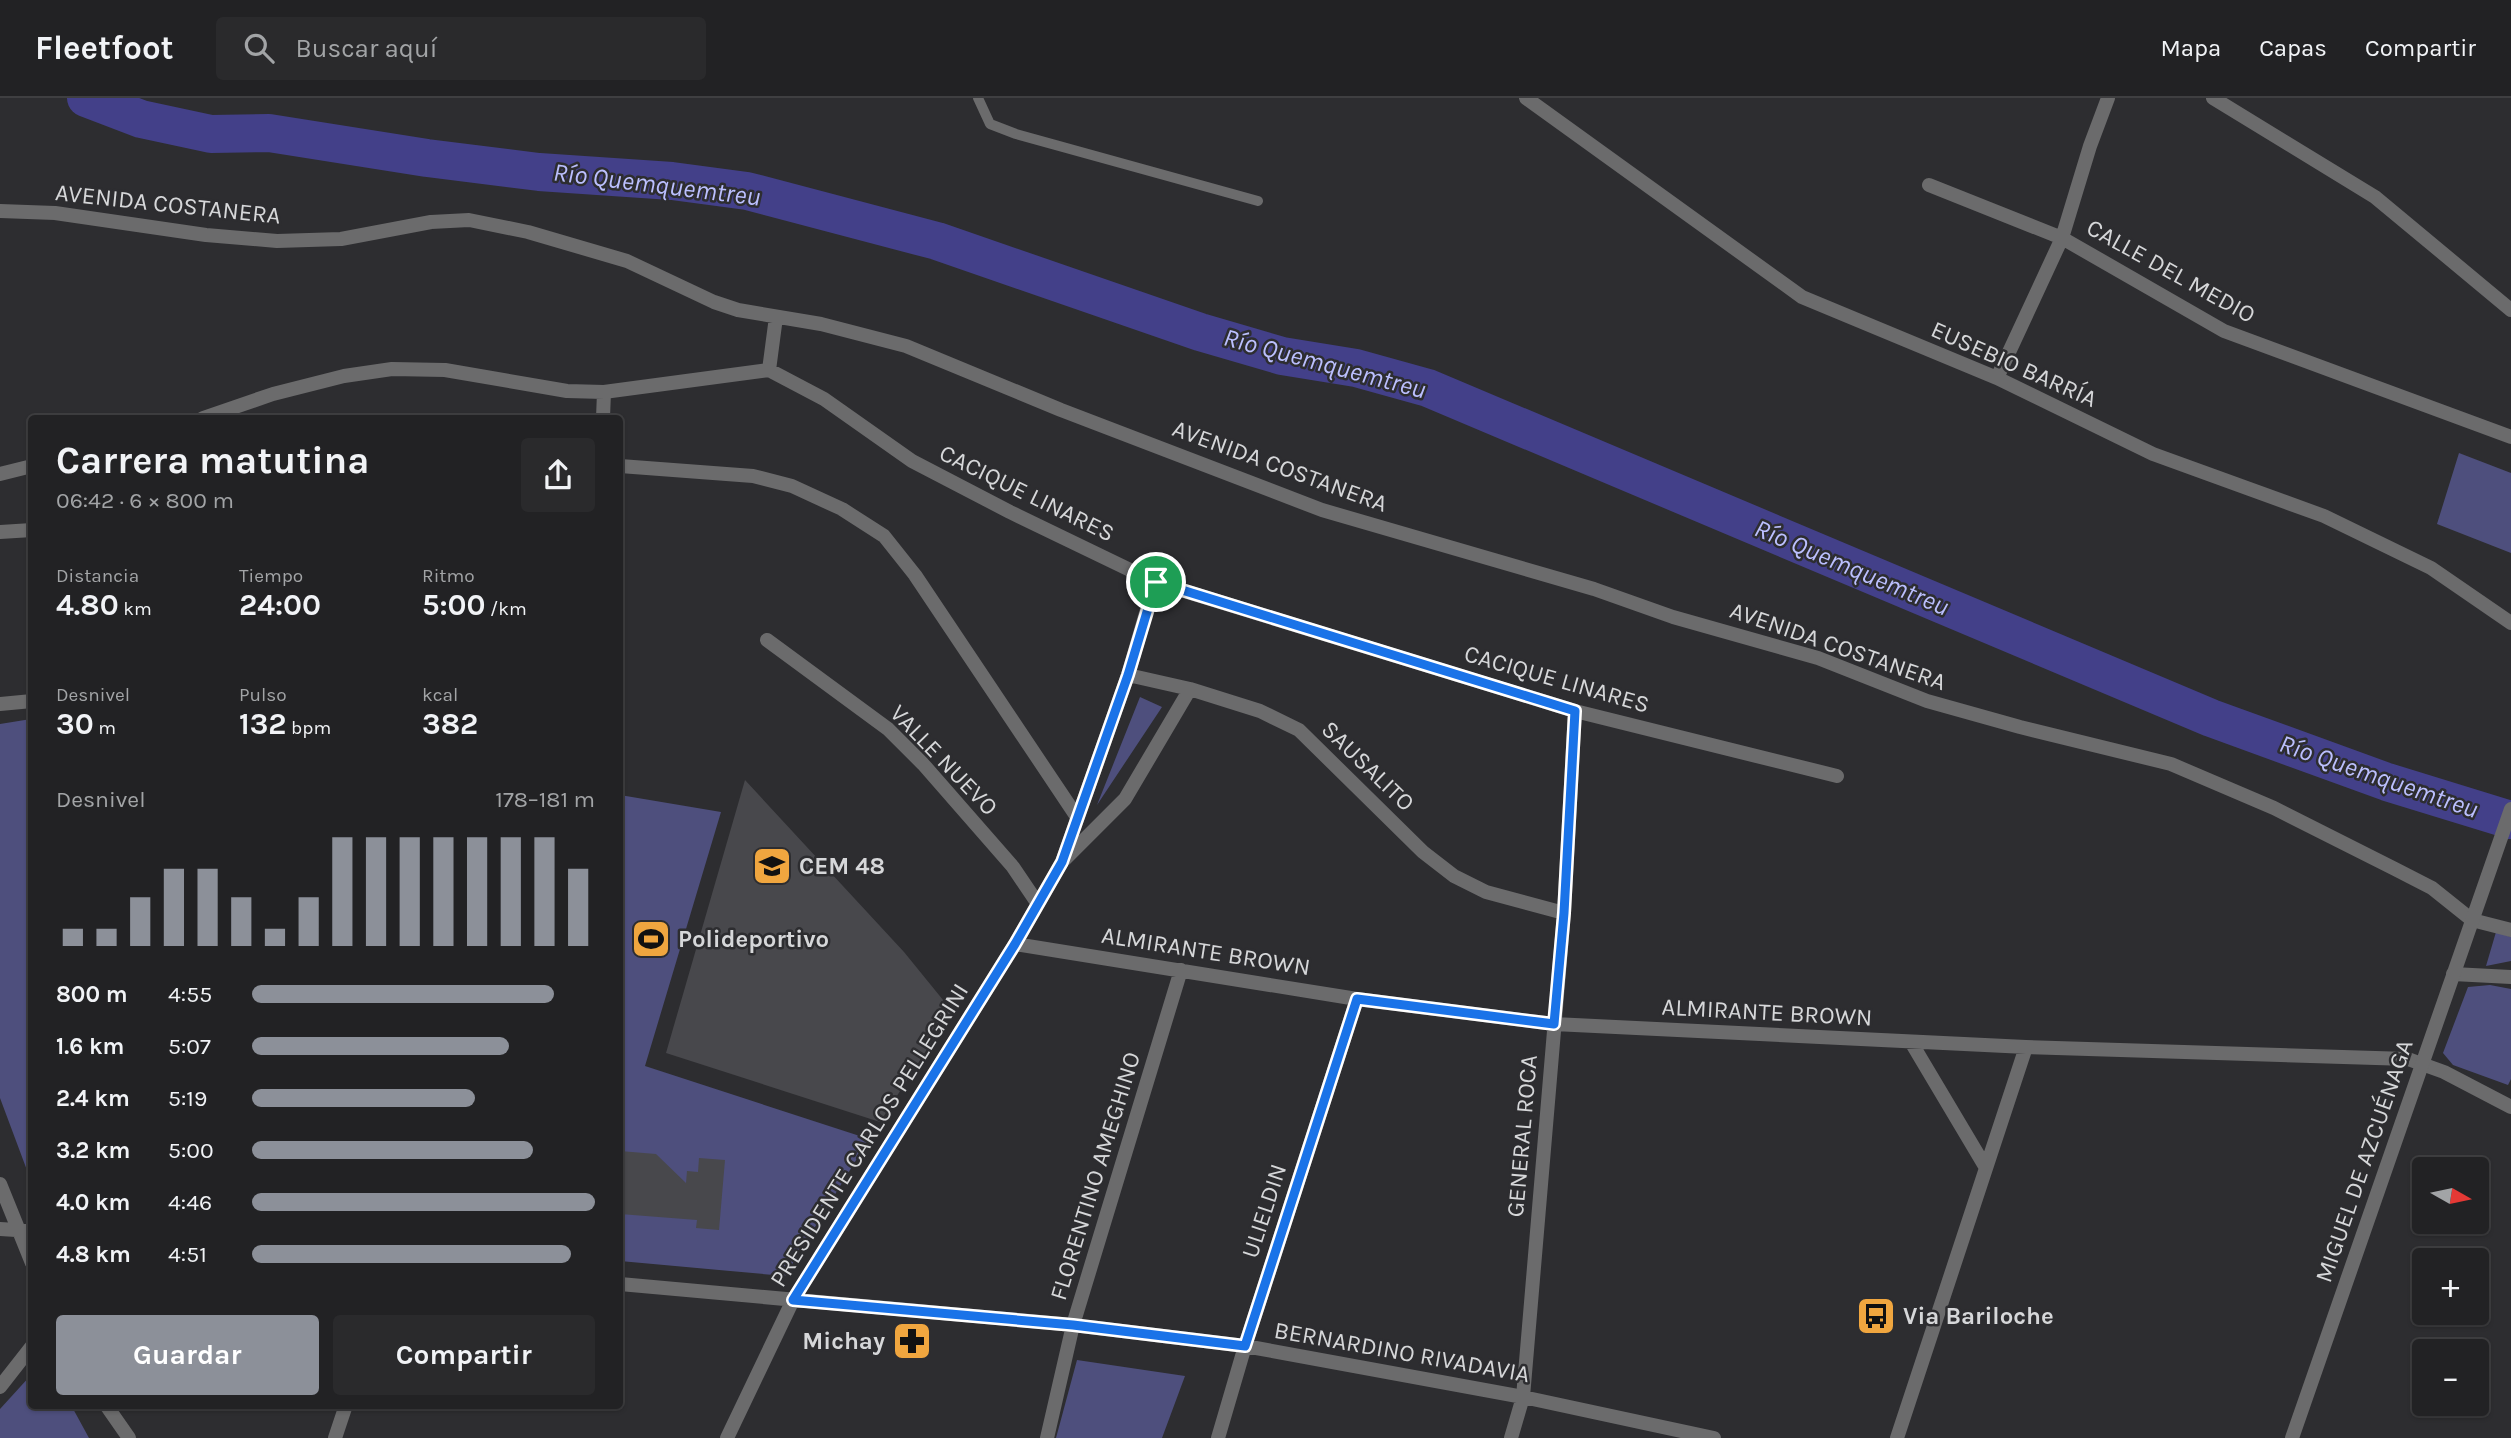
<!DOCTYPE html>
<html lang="es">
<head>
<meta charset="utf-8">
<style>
	body { margin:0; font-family:Karla,sans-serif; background:#2a2a2c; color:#f1f3f6; height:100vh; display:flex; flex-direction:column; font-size:26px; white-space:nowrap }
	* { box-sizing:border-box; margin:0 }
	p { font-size:23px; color:#a2a4a6 }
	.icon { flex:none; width:38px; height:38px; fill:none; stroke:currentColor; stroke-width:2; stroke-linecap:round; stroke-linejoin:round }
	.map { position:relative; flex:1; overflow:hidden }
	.sheet { position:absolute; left:28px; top:317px; width:595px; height:994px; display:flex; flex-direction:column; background:#222224; border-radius:7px; box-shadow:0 2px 5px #0004,0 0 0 2px #3f3f41 }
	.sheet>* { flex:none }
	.needle { width:46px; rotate:99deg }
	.tools { position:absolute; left:2412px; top:1059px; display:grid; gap:14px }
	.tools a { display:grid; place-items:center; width:77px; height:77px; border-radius:7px; background:#222224; box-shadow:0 2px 5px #0004,0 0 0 2px #3f3f41; font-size:35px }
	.pin { position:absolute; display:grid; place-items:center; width:60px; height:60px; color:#fff; margin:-30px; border:4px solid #fff; border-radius:50%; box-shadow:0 2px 7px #0007 }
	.round { display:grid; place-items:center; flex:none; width:74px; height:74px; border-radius:7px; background:#2a2a2c }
	.overview { display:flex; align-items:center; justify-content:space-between; height:119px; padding:0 28px }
	h1 { font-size:38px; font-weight:700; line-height:52px }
	.figures { display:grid; grid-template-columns:repeat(3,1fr); gap:10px; height:119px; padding:7px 28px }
	.figures div { display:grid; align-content:center }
	.figures b { font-size:30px; font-weight:700 }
	.figures small { font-size:19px; font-weight:400 }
	.figures p { font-size:19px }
	.chart { height:196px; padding:14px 28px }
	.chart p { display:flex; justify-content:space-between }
	.chart svg { width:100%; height:126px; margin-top:7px; stroke:#8c9099; stroke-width:6 }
	.button { display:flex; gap:14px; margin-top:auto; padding:14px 28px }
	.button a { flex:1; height:80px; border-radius:7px; background:#8c9099; color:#fff; font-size:28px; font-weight:700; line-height:80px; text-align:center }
	.button a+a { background:#2a2a2c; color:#f1f3f6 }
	ul { padding:0 28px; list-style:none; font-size:23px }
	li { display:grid; grid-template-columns:112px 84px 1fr; align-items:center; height:52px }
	li i { height:18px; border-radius:9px; background:#8c9099 }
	header { display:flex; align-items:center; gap:42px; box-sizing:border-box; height:98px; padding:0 35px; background:#222224; border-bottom:2px solid #3f3f41 }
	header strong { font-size:33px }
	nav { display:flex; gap:38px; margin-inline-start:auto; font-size:24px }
	.search { width:490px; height:63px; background:#2a2a2c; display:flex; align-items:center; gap:18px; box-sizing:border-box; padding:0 24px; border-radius:7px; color:#a2a4a6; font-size:26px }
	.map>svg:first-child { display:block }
</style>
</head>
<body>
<header>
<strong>Fleetfoot</strong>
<div class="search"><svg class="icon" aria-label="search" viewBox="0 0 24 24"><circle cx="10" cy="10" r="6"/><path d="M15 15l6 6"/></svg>Buscar aquí</div>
<nav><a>Mapa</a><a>Capas</a><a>Compartir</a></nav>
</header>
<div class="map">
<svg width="2511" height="1340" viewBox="0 0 2511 1340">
	<rect width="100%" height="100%" fill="#2d2d30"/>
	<path fill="#4e4f7d" d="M2459,355L2511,375V455L2437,426Z
		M1140,599L1162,609L1097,707Z
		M31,621H32L31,1083L0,1000V626Z
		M620,697L721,714L645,968L869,1041L785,1178L620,1163Z
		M2496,834L2511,839V863L2486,868Z
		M2490,887L2511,891V981L2508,987L2453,967L2443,955L2468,889Z
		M1077,1262L1185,1278L1162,1340H1056Z
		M31,1277L32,1307H71L89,1340H0V1311Z"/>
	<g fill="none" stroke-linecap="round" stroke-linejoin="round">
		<path stroke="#434089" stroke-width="38" d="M86,0L141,21L211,36L269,35L427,60L539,74L672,83L747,93L937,143L1200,234L1282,258L1356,270L1428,290L2211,620L2387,684L2511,722"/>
	</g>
	<path fill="#48484c" d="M745,682L904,854L952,913L880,1024L666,955Z
		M620,1053L656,1056L686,1085L687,1073L698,1074L699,1060L725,1062L719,1132L696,1130L697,1122L620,1116Z"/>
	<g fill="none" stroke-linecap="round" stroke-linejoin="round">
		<path stroke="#6b6b6c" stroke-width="10" d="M978,0L990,26L1016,36L1258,103"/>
		<path stroke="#6b6b6c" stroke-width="14" d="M1526,0L1802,199L1997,280L2153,356L2324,418L2431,470L2511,525
			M1929,87L2062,140L2224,233L2511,339
			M0,113L55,115L206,137L277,143L341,141L431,124L469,122L528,134L627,163L714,204L738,212L821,226L906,248L1061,312L1322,412L1594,491L1673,519L1818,560L1927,603L2020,629L2171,666L2274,710L2395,771L2432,790L2472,822L2511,832
			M769,272L776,219
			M1997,280L2062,140L2090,48L2108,0
			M203,320L273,296L344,278L392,271L445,272L567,293L604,294L769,272L824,301L912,363L1010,414L1155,484L1575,613L1837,678
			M603,320L604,294
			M620,368L753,378L792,388L842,411L884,438L915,477L1077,719
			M0,376L32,368
			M0,434L32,432
			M767,542L888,631L923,666L1013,769L1038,806
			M1128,577L1190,591L1260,613L1299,632L1423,754L1454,778L1486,794L1564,815
			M0,606L32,603
			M1065,761L1125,701L1190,591
			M1015,846L1357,901L1554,926L2026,949L2408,961L2444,974L2511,1009
			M2453,876L2511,879
			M1911,944L1986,1070
			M0,1086L32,1165
			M0,1131L32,1133
			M620,1186L1073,1227L1245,1248L1523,1299L1714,1340
			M0,1289L32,1248
			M106,1307L129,1340
			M335,1340L346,1307
			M727,1340L793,1202L1015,846L1062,764L1128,577L1155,484
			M1047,1340L1073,1227L1181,872
			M1218,1340L1245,1248L1357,901
			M1511,1340L1523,1299L1564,815L1575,613
			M1897,1340L2026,949"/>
		<path stroke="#6b6b6c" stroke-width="14" d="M2213,0L2375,99L2511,212
			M2292,1340L2511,711"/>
	</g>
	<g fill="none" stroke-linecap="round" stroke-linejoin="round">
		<defs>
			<path id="route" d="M1156,484L1575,613L1564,815L1554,926L1357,901L1245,1248L1073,1227L793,1202L1015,846L1062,764L1128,577Z"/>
		</defs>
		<use href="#route" stroke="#fff" stroke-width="14"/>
		<use href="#route" stroke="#1a73e8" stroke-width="9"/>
	</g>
	<defs>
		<symbol id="school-square" viewBox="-11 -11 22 22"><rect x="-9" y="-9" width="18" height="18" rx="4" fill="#f0a63f" stroke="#2d2d30"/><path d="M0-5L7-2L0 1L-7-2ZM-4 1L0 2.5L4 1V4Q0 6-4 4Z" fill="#111"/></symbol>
		<symbol id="stadium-square" viewBox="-11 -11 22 22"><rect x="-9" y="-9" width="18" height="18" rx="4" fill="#f0a63f" stroke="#2d2d30"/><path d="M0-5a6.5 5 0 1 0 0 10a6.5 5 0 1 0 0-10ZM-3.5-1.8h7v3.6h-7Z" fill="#111"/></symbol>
		<symbol id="bus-square" viewBox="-11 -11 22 22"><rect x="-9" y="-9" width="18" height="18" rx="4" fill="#f0a63f" stroke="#2d2d30"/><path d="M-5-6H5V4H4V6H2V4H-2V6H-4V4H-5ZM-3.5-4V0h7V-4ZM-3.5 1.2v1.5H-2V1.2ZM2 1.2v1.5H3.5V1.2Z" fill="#111"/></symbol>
		<symbol id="pharmacy-square" viewBox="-11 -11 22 22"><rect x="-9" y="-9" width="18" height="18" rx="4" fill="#f0a63f" stroke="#2d2d30"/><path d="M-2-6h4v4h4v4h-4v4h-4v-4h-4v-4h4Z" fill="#111"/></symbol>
	</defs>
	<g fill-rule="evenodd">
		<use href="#school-square" x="750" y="746" width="44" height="44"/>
		<use href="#stadium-square" x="629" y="819" width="44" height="44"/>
		<use href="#bus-square" x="1854" y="1196" width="44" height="44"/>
		<use href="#pharmacy-square" x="890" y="1221" width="44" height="44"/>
	</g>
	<g text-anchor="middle" stroke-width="5" stroke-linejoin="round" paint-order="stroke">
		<g font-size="24" fill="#d6d7d9" stroke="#2d2d30">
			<text transform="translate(168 106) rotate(6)" y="8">AVENIDA COSTANERA</text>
			<text transform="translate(2171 173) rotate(29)" y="8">CALLE DEL MEDIO</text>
			<text transform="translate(2014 266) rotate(24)" y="8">EUSEBIO BARRÍA</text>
			<text transform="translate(1280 368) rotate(20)" y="8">AVENIDA COSTANERA</text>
			<text transform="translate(1027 395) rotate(26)" y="8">CACIQUE LINARES</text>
			<text transform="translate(1838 548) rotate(19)" y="8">AVENIDA COSTANERA</text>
			<text transform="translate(1557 581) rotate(16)" y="8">CACIQUE LINARES</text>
			<text transform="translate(944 662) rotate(46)" y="8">VALLE NUEVO</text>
			<text transform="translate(1368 668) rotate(44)" y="8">SAUSALITO</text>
			<text transform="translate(1206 853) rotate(9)" y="8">ALMIRANTE BROWN</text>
			<text transform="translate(1767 914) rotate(3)" y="8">ALMIRANTE BROWN</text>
			<text transform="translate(869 1037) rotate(-58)" y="8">PRESIDENTE CARLOS PELLEGRINI</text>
			<text transform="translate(1522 1038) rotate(-85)" y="8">GENERAL ROCA</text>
			<text transform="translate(2364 1063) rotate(-71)" y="8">MIGUEL DE AZCUÉNAGA</text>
			<text transform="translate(1095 1078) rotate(-73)" y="8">FLORENTINO AMEGHINO</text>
			<text transform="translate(1264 1113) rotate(-72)" y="8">ULIELDIN</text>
			<text transform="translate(1402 1254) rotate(10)" y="8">BERNARDINO RIVADAVIA</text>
		</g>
		<g font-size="24" font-weight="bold" fill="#d6d7d9" stroke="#2d2d30" text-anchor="start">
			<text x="799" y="776">CEM 48</text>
			<text x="678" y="849">Polideportivo</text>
			<text x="1903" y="1226">Via Bariloche</text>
			<text x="885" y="1251" text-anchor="end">Michay</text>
		</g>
		<g font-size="26" font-style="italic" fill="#bbbffe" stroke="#2d2d30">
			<text transform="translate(657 86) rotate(7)" y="9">Río Quemquemtreu</text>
			<text transform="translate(1325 265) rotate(15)" y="9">Río Quemquemtreu</text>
			<text transform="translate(1852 469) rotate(23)" y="9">Río Quemquemtreu</text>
			<text transform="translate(2379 678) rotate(19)" y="9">Río Quemquemtreu</text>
		</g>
	</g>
</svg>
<div class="tools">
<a><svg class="needle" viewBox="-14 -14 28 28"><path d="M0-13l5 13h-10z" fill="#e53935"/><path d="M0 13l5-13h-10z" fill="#a2a4a6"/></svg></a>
<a>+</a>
<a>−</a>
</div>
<div class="pin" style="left:1156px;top:484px;background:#1e9e55"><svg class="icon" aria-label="arrive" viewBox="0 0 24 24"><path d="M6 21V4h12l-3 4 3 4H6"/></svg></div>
<section class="sheet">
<div class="overview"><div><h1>Carrera matutina</h1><p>06:42 · 6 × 800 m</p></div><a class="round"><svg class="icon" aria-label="share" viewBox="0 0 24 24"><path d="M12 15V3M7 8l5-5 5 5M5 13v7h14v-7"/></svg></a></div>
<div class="figures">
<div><p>Distancia</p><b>4.80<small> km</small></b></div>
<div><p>Tiempo</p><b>24:00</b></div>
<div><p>Ritmo</p><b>5:00<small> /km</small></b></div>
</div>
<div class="figures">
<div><p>Desnivel</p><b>30<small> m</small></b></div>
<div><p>Pulso</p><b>132<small> bpm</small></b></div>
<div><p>kcal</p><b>382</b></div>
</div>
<div class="chart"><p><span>Desnivel</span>178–181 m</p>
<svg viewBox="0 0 160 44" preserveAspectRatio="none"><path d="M5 44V38M15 44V38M25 44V27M35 44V17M45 44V17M55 44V27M65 44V38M75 44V27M85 44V6M95 44V6M105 44V6M115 44V6M125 44V6M135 44V6M145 44V6M155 44V17"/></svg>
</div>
<ul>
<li><b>800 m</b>4:55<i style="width:88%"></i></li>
<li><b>1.6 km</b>5:07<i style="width:75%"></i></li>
<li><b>2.4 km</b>5:19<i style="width:65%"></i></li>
<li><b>3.2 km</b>5:00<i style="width:82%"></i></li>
<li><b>4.0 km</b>4:46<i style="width:100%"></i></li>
<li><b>4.8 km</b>4:51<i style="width:93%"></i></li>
</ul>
<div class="button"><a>Guardar</a><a>Compartir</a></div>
</section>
</div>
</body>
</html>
